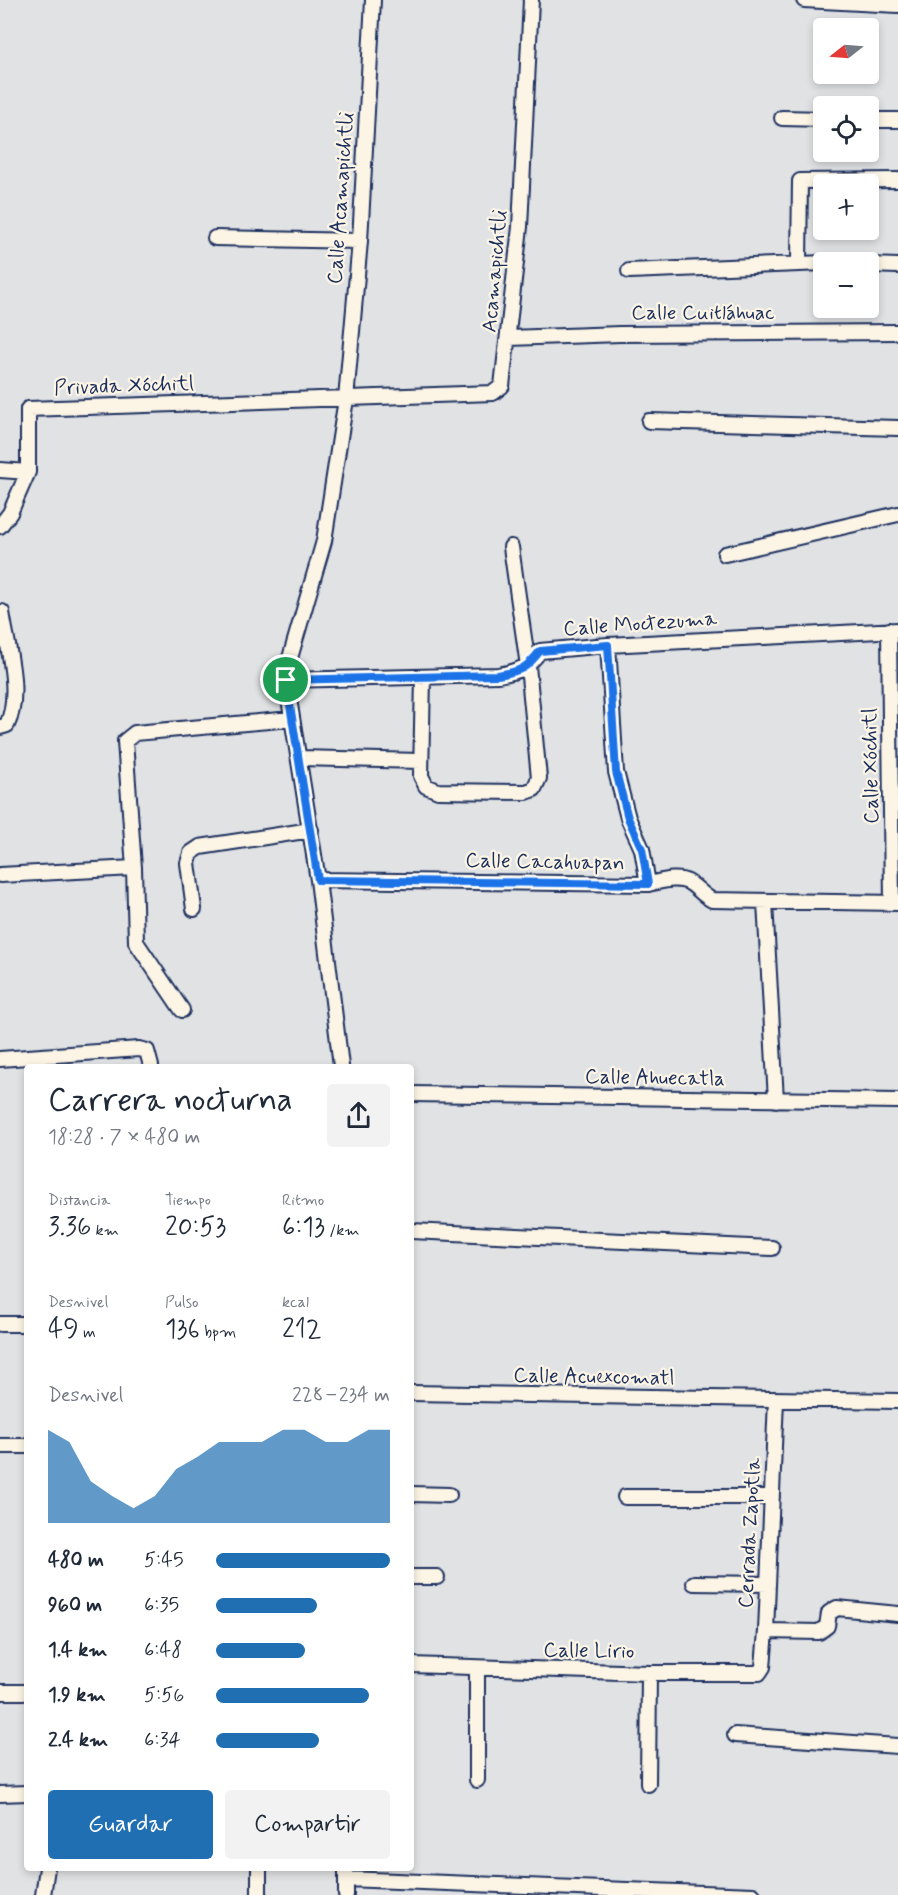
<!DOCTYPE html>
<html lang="es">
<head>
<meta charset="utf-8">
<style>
	body { margin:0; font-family:Mynerve,sans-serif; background:#f2f2f3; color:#1f2937; height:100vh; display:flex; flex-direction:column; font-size:22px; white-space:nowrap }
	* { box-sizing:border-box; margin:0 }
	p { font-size:20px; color:#747a83 }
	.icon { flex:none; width:33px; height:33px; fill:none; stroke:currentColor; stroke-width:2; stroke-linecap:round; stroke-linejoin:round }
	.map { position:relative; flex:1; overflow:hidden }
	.panel { position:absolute; left:24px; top:1064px; width:390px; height:807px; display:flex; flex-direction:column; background:#fff; border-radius:6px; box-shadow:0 3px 9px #0003 }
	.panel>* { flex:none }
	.needle { width:39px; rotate:253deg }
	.fabs { position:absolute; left:813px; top:18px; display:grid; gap:12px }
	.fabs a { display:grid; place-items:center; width:66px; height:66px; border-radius:6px; background:#fff; box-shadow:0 3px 9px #0003; font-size:30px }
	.pin { position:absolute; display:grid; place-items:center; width:51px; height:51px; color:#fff; margin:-26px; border:3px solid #fff; border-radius:50%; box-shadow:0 2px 6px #0007 }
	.round { display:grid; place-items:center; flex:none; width:63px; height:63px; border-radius:6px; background:#f2f2f3 }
	.head { display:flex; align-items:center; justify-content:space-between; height:102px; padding:0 24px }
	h1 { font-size:33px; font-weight:600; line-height:45px }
	.stats { display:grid; grid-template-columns:repeat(3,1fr); gap:9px; height:102px; padding:6px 24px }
	.stats div { display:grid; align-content:center }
	.stats b { font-size:26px; font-weight:600 }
	.stats small { font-size:16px; font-weight:400 }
	.stats p { font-size:16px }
	.chart { height:168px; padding:12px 24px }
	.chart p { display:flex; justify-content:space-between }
	.chart svg { width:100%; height:108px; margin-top:6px; fill:#1f6fb2; opacity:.7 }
	.cta { display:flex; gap:12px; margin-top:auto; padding:12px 24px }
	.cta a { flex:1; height:69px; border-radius:6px; background:#1f6fb2; color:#fff; font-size:24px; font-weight:600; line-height:69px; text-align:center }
	.cta a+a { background:#f2f2f3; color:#1f2937 }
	ul { padding:0 24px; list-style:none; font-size:20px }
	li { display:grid; grid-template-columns:96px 72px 1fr; align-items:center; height:45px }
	li i { height:15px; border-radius:8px; background:#1f6fb2 }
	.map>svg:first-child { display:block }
</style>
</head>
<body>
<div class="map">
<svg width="898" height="1895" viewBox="0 0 898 1895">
	<rect width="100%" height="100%" fill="#e0e2e4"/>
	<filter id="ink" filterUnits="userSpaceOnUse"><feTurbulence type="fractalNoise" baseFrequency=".0167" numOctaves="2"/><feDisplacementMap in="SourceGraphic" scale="12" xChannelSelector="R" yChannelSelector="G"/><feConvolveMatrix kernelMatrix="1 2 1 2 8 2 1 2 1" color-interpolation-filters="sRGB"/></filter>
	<g filter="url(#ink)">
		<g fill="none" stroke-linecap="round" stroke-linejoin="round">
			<defs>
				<path id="minor" d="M804,0L898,5
					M782,118L824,119
					M868,120H898
					M215,238L360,241
					M799,262L800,181L898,180
					M868,265L898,266
					M629,271L824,263
					M509,338L620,334L898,332
					M649,421L898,428
					M0,470L28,472
					M0,526L10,513L28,472V409L493,393L502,386L520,227L531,0
					M725,554L898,514
					M889,630L892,903
					M608,645L616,772L628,818L642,849L648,884
					M423,677L421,776L426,786L438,791L526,792L534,789L539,778L528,666L511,547
					M286,680L498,675C520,671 526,669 540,651L608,645L898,630
					M0,727L7,725C22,693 7,646 2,612
					M300,758L421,761
					M0,875L134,868
					M318,880L648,884C660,882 676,876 688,882C697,887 702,895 712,900L898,903
					M765,902L776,1100
					M194,909L188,863L191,853L200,847L311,830
					M182,1010L136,942L134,868L125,741L135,733L291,719
					M0,1059L139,1049L147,1051L151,1066
					M341,1066L318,880L286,680L290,658L324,541L346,399L360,241L373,0
					M411,1094L898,1101
					M411,1231L772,1248
					M0,1324H27
					M411,1393L898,1401
					M0,1446H27
					M411,1494L449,1495
					M625,1497H772
					M411,1577H437
					M694,1583L768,1584
					M766,1631L819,1632L827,1626L829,1613L837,1608L898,1614
					M411,1665L649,1673H759L763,1667L766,1631L776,1400
					M0,1692H27
					M735,1735L898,1746
					M477,1780V1668
					M648,1784L649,1673
					M0,1794L27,1793
					M346,1879L753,1895
					M43,1895L47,1868
					M259,1895V1868
					M346,1895V1868"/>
			</defs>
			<use href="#minor" stroke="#1b2f5e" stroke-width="18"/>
			<use href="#minor" stroke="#fcf5e5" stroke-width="14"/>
		</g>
	</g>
	<g fill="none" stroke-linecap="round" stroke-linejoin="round" filter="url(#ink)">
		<defs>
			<path id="route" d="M608,645L616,772L628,818L642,849L648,884L318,880L286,680L498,675C521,671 526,669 540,651Z"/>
		</defs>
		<use href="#route" stroke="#fff" stroke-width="12"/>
		<use href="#route" stroke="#1a73e8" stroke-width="8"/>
	</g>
	<g text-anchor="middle" stroke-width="4.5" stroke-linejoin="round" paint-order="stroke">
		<g font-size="21" fill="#1b2f5e" stroke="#fcf5e5">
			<text transform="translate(340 198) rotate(-86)" y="7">Calle Acamapichtli</text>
			<text transform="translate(494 271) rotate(-85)" y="7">Acamapichtli</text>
			<text x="703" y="319">Calle Cuitláhuac</text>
			<text transform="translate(124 385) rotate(-2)" y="7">Privada Xóchitl</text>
			<text transform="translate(640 623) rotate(-4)" y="7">Calle Moctezuma</text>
			<text transform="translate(870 766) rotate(-91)" y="7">Calle Xóchitl</text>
			<text transform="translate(545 861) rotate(1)" y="7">Calle Cacahuapan</text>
			<text transform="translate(655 1077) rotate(1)" y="7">Calle Ahuecatla</text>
			<text transform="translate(594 1376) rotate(1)" y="7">Calle Acuexcomatl</text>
			<text transform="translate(749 1533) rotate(-87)" y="7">Cerrada Zapotla</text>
			<text transform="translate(589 1650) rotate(1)" y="7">Calle Lirio</text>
		</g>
	</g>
</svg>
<div class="fabs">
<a><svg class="needle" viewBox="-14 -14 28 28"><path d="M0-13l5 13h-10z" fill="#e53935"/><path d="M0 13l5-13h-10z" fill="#747a83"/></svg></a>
<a><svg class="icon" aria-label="locate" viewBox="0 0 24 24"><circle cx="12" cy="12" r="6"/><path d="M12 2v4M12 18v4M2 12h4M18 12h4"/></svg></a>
<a>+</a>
<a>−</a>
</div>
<div class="pin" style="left:286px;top:680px;background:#1e9e55"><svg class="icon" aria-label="arrive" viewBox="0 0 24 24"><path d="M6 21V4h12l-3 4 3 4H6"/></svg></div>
<section class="panel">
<div class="head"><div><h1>Carrera nocturna</h1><p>18:28 · 7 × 480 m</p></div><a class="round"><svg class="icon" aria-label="share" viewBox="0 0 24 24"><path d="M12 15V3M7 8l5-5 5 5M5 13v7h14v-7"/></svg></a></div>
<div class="stats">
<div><p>Distancia</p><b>3.36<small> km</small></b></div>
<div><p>Tiempo</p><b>20:53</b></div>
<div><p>Ritmo</p><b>6:13<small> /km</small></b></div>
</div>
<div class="stats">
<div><p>Desnivel</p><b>49<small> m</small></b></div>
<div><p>Pulso</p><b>136<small> bpm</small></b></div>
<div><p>kcal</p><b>212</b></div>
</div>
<div class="chart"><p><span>Desnivel</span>228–234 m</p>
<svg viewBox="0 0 160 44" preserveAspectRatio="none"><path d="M0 44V6L10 11L20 27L30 33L40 38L50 33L60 22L70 17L80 11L90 11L100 11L110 6L120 6L130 11L140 11L150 6L160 6V44z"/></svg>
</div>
<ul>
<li><b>480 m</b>5:45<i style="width:100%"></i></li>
<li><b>960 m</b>6:35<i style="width:58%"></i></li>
<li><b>1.4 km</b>6:48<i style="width:51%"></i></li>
<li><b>1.9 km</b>5:56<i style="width:88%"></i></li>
<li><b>2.4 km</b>6:34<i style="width:59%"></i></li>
</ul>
<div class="cta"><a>Guardar</a><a>Compartir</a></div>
</section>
</div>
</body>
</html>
